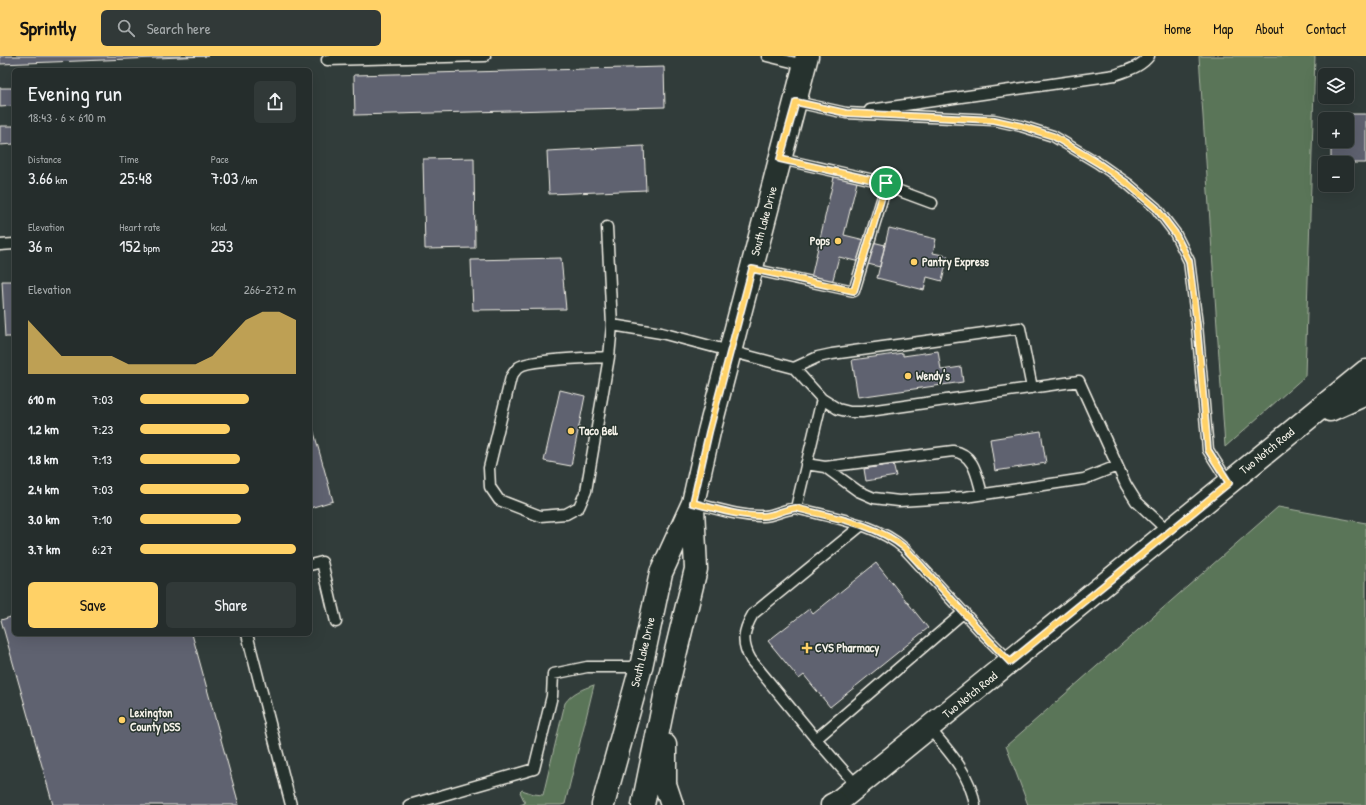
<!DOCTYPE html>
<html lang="en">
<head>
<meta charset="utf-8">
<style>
	body { margin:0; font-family:"Patrick Hand",sans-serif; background:#313938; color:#f1f3f6; height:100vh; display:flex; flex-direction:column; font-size:15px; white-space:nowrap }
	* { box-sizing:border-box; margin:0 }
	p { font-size:13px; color:#a3a8a9 }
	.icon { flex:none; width:22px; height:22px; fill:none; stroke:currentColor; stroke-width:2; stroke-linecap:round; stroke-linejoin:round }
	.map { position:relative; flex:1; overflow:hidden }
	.drawer { position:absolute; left:12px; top:12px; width:300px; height:568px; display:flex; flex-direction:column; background:#252d2c; border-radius:6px; box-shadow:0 4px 16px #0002,0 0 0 1px #424948 }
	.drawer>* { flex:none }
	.fabs { position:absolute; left:1318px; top:12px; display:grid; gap:8px }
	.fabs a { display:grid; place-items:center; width:36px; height:36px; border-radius:6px; background:#252d2c; box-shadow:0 4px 16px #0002,0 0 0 1px #424948; font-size:20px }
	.pin { position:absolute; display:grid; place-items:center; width:34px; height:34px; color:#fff; margin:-17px; border:2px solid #fff; border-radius:50%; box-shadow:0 1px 4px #0007 }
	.round { display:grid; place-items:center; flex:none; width:42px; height:42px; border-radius:6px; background:#313938 }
	.head { display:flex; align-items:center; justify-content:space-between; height:68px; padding:0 16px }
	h1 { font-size:22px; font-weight:600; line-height:30px }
	.stats { display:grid; grid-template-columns:repeat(3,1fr); gap:6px; height:68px; padding:4px 16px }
	.stats div { display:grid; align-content:center }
	.stats b { font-size:17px; font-weight:600 }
	.stats small { font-size:11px; font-weight:400 }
	.stats p { font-size:11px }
	.chart { height:112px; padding:8px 16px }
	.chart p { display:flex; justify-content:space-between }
	.chart svg { width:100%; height:72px; margin-top:4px; fill:#ffd166; opacity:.7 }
	.primary-button { display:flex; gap:8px; margin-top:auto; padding:8px 16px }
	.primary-button a { flex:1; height:46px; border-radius:6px; background:#ffd166; color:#111; font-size:16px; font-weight:600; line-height:46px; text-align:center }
	.primary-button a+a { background:#313938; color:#f1f3f6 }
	ul { padding:0 16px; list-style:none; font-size:13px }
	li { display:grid; grid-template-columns:64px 48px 1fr; align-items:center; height:30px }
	li i { height:10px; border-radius:5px; background:#ffd166 }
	header { display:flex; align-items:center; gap:24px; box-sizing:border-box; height:56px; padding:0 20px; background:#ffd166; color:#111 }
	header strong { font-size:19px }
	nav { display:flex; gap:22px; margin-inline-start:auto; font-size:14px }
	.search { width:280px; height:36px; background:#313938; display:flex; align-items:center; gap:10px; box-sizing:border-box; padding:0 14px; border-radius:6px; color:#a3a8a9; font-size:15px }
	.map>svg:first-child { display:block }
</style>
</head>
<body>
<header>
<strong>Sprintly</strong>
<div class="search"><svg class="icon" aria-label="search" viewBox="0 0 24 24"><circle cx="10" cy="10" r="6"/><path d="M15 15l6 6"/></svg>Search here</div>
<nav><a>Home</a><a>Map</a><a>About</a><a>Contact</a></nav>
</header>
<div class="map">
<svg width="1366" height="749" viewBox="0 0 1366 749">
	<rect width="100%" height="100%" fill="#313c3a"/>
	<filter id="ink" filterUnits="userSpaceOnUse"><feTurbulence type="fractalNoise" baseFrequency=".025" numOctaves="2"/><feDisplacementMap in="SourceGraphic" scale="8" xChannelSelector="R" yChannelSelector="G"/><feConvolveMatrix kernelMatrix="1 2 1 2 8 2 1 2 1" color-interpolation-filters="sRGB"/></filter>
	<g filter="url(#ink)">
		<path fill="#5a7459" stroke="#a7b2a0" d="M1199,0H1315L1305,320L1225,391Z
			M1278,451L1366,467V749H1028L1006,690Z
			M594,629L565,748L561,749H520L525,747L520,736L522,734L534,738L543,739L565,647C572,637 582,633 594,629Z"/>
		<path fill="#5e6270" stroke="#f4f1e8" d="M0,0H208L0,8Z
			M664,11L665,51L355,59L354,19Z
			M0,32H14V50L0,51Z
			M1348,58H1366V107H1331V90H1342V85H1347Z
			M0,70H14V88L0,89Z
			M644,90L646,134L549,138L547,95Z
			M474,102L475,192L425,193L423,103Z
			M835,117L858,122L844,179L885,189L880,211L839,201L832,227L811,222Z
			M889,172L936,183L933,197L948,200L942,225L927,221L924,234L877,222Z
			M561,202L566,253L473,254L471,204Z
			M2,225H14V281H5Z
			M938,295L941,314L961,311L963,326L858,341L852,304L903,297V300Z
			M560,334L585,340L571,410L544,405Z
			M310,362L333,445L310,452Z
			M1041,375L1046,407L995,415L990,383Z
			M893,408L896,420L866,425L864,413Z
			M876,507L928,572L830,651L804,619L799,623L768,585L809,553L813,558Z
			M14,560V578H192L239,749H53L1,564Z"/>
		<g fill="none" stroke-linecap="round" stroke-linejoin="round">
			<defs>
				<path id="service" d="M767,0L804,9
					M327,4L485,0
					M796,46L846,57L994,64L1021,70L1053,80L1098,107L1128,128L1156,152L1175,177L1189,205L1197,269L1208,394L1229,427
					M870,54L1115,19C1128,14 1141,11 1149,0
					M887,127L897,134L932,147
					M607,171L612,269L661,277L794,312L822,343L838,353L850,356H862L1079,325L1126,429L1136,445L1169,476
					M0,189L14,188
					M752,213L854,235L887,127L781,103
					M609,301C593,302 529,303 519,311C516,313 513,318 511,321L489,412L490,431L499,444L540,460L566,458L579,451L586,435L609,301L612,269
					M794,312L818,301L832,298L1020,272L1032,332
					M806,408L825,411L953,395C975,398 977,421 982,438
					M825,411L858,435L874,442L899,445L965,441L1084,423L1117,410
					M693,447C715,452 740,461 763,460C774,460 784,453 796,452C833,462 876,467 905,493L985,580L1011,606
					M796,452L822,343
					M310,509L322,506L336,566
					M247,578L291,749
					M929,672C949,695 970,718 975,749
					M816,683L964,556
					M857,730L816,683L751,604C741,587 743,575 753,558L862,469
					M409,749L534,713L552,640L553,618L587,611H641"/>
				<path id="tertiary" d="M1330,354L1366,338
					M834,749L1366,315"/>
				<path id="secondary" d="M665,689V728L672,749
					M603,749L641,611L661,517L693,447L709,376L807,0
					M643,749L666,636L696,513L693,452
					M832,749L836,747"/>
			</defs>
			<use href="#service" stroke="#f4f1e8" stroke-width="13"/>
			<use href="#tertiary" stroke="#f4f1e8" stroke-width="25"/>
			<use href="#secondary" stroke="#f4f1e8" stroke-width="25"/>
			<use href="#service" stroke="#26332d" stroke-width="10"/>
			<use href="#tertiary" stroke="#26332d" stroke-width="22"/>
			<use href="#secondary" stroke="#26332d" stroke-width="22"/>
		</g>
	</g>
	<g fill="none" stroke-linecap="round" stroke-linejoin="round" filter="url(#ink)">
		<defs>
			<path id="route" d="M796,46L846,57L994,64L1021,70L1053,80L1098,107L1128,128L1156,152L1175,177L1189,205L1197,269L1208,394L1229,427L1010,606L985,580L905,492C875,467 833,462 796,452C784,453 774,460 763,460C740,461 715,452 693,447L709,376L752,213L854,235L886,127L780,103Z"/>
		</defs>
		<use href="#route" stroke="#fff" stroke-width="8"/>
		<use href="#route" stroke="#ffd166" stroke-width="5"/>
	</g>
	<g fill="#ffd166" stroke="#26332d" stroke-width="1.5">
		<circle cx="838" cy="185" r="4"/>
		<circle cx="914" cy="206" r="4"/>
		<circle cx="908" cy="320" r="4"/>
		<circle cx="571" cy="375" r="4"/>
		<path d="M805 586h4v4h4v4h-4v4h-4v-4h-4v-4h4z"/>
		<circle cx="122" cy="664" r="4"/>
	</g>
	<g text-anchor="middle" stroke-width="3" stroke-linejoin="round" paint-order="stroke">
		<g font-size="12" fill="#f4f1e8" stroke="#26332d">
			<text transform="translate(764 165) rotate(-75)" y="4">South Lake Drive</text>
			<text transform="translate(1267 395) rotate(-39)" y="4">Two Notch Road</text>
			<text transform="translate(643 596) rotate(-77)" y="4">South Lake Drive</text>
			<text transform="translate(970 639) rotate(-39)" y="4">Two Notch Road</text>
		</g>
		<g font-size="12" font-weight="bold" fill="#f4f1e8" stroke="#26332d" text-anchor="start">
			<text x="830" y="189" text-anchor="end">Pops</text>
			<text x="922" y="210">Pantry Express</text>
			<text x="916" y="324">Wendy's</text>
			<text x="579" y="379">Taco Bell</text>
			<text x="815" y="596">CVS Pharmacy</text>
			<text x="130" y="661">Lexington<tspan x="130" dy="14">County DSS</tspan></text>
		</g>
	</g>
</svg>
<div class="fabs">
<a><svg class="icon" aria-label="layers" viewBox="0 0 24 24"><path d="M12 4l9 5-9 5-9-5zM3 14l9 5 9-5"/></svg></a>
<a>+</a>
<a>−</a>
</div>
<div class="pin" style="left:886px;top:127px;background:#1e9e55"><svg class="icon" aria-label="arrive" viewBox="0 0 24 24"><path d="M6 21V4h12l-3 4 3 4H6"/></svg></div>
<section class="drawer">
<div class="head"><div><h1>Evening run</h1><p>18:43 · 6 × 610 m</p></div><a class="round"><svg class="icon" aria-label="share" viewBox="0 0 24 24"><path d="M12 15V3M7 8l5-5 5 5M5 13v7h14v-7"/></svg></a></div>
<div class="stats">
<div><p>Distance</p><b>3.66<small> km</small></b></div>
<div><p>Time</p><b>25:48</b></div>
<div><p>Pace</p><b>7:03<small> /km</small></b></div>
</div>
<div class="stats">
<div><p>Elevation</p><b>36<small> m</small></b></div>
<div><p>Heart rate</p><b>152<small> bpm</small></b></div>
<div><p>kcal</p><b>253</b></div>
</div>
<div class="chart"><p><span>Elevation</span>266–272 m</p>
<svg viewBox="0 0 160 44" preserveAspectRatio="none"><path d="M0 44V11L10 22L20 33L30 33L40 33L50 33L60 38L70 38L80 38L90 38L100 38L110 33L120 22L130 11L140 6L150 6L160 11V44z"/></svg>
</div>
<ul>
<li><b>610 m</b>7:03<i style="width:70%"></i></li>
<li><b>1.2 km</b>7:23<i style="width:58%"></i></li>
<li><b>1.8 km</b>7:13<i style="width:64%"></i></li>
<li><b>2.4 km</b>7:03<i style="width:70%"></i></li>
<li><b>3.0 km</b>7:10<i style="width:65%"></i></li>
<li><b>3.7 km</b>6:27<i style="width:100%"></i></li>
</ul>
<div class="primary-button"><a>Save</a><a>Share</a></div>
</section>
</div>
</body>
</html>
